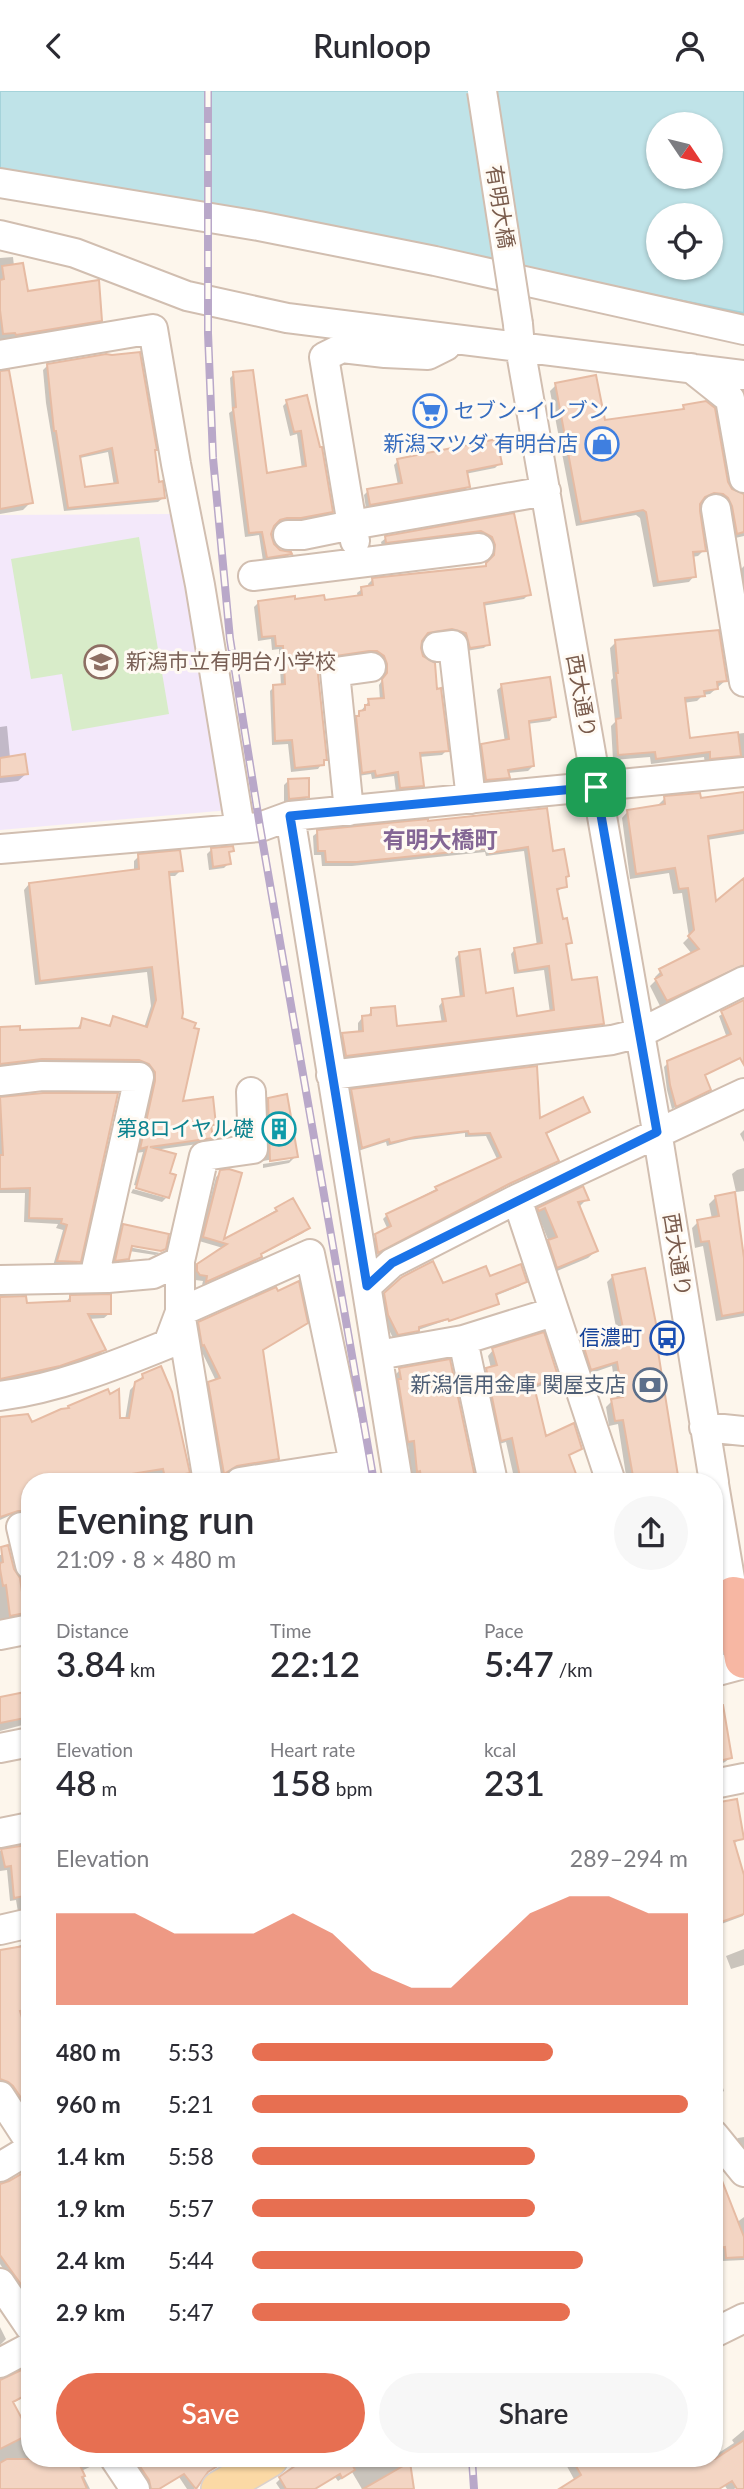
<!DOCTYPE html>
<html lang="en">
<head>
<meta charset="utf-8">
<style>
	body { margin:0; font-family:Lato,"Noto Sans JP",sans-serif; background:#f7f7f7; color:#2b2b33; height:100vh; display:flex; flex-direction:column; font-size:26px; white-space:nowrap }
	* { box-sizing:border-box; margin:0 }
	p { font-size:23px; color:#7c7c81 }
	.icon { flex:none; width:38px; height:38px; fill:none; stroke:currentColor; stroke-width:2; stroke-linecap:round; stroke-linejoin:round }
	.map { position:relative; flex:1; overflow:hidden }
	.drawer { position:absolute; left:21px; top:1382px; width:702px; height:994px; display:flex; flex-direction:column; background:#fff; border-radius:28px; box-shadow:0 2px 5px #0004 }
	.drawer>* { flex:none }
	.needle { width:46px; rotate:125deg }
	.tools { position:absolute; left:646px; top:21px; display:grid; gap:14px }
	.tools a { display:grid; place-items:center; width:77px; height:77px; border-radius:50%; background:#fff; box-shadow:0 2px 5px #0004; font-size:35px }
	.pin { position:absolute; display:grid; place-items:center; width:60px; height:60px; color:#fff; margin:-30px; border-radius:14px; box-shadow:0 4px 10px #0006 }
	.round { display:grid; place-items:center; flex:none; width:74px; height:74px; border-radius:37px; background:#f7f7f7 }
	.overview { display:flex; align-items:center; justify-content:space-between; height:119px; padding:0 35px }
	h1 { font-size:38px; font-weight:600; line-height:52px }
	.stats { display:grid; grid-template-columns:repeat(3,1fr); gap:10px; height:119px; padding:7px 35px }
	.stats div { display:grid; align-content:center }
	.stats b { font-size:35px; font-weight:600 }
	.stats small { font-size:19px; font-weight:400 }
	.stats p { font-size:19px }
	.chart { height:196px; padding:14px 35px }
	.chart p { display:flex; justify-content:space-between }
	.chart svg { width:100%; height:126px; margin-top:7px; fill:#e76f51; opacity:.7 }
	.primary-button { display:flex; gap:14px; margin-top:auto; padding:14px 35px }
	.primary-button a { flex:1; height:80px; border-radius:42px; background:#e76f51; color:#fff; font-size:28px; font-weight:600; line-height:80px; text-align:center }
	.primary-button a+a { background:#f7f7f7; color:#2b2b33 }
	ul { padding:0 35px; list-style:none; font-size:23px }
	li { display:grid; grid-template-columns:112px 84px 1fr; align-items:center; height:52px }
	li i { height:18px; border-radius:9px; background:#e76f51 }
	header { display:flex; justify-content:space-between; align-items:center; height:91px; padding:0 35px; background:#fff; font-size:32px; font-weight:600 }
	.map>svg:first-child { display:block }
</style>
</head>
<body>
<header><svg class="icon" aria-label="back" viewBox="0 0 24 24"><path d="M15 5l-7 7 7 7"/></svg>Runloop<svg class="icon" aria-label="person" viewBox="0 0 24 24"><circle cx="12" cy="8" r="4"/><path d="M4 21q1-7 8-7t8 7"/></svg></header>
<div class="map">
<svg width="744" height="2398" viewBox="0 0 744 2398">
	<rect width="100%" height="100%" fill="#fdf6ec"/>
	<path fill="#f3e8fa" d="M174,423L230,719L0,739V424Z"/>
	<path fill="#d8ecc9" d="M139,446L169,623L72,640L62,583L31,588L11,468Z"/>
	<path fill="#bfe3e8" stroke="#a5d3da" stroke-width="2" fill-rule="evenodd" d="M0,0H744V222L382,150L0,79ZM658,33H710V86H658ZM658,124H710V177H658Z"/>
	<path fill="#0003" fill-rule="evenodd" d="M13,166L14,175L26,202L100,229L95,234L0,251V167Z
		M48,274L157,393L163,407L158,411L64,420L46,312L43,279ZM108,361L114,395L83,398L80,367Z
		M234,283L265,384L302,378L297,343L290,345L283,315L287,311L306,306L331,420L327,425L273,434L270,445L272,453L278,460L290,463L286,467L263,470L259,444L245,446L229,322L232,320L230,287Z
		M556,294L603,331L679,321L684,316L713,318L732,416L744,414V445L731,448L715,408L700,409L698,420L704,459L698,465L692,466L694,485L689,491L653,496L640,427L636,424L576,435L550,300Z
		M0,308L31,411L23,419L0,423Z
		M398,370L500,372L495,377L465,383L468,396L464,400L366,418L364,404L368,400L398,394L394,374Z
		M513,424L529,503L524,508L482,515L488,553L484,557L466,560L446,541L423,546L419,558L435,600L447,659L442,664L419,666L422,695L418,699L396,701L394,685L372,688L371,683L358,685L352,631L369,610L380,609L379,594L383,588L384,578L363,563L320,571L317,583L325,668L318,678L291,681L288,653L272,654L270,600L274,596L281,595L279,558L272,559L271,548L258,550L254,516L258,512L323,511L358,507L357,502L362,498L369,497L368,493L372,489L482,477L490,470L492,460L382,455L381,451L386,447Z
		M744,475V526L737,482Z
		M616,551L725,590L710,603L703,604L697,610L683,612L688,649L744,642V673H705L704,666L651,673L650,666L613,669L611,635L615,631L611,589L613,587L610,557Z
		M502,595L554,625L550,630L527,633L533,675L528,680L507,682L508,686L503,691L481,693L477,659L482,655L505,651L497,599Z
		M7,635L10,667L26,683L18,690L0,692V636Z
		M289,689L307,706L303,711L284,712V694Z
		M744,702V743L707,749L714,814L744,789V876L740,880H729L660,915L650,895L656,889L655,886L661,880L692,863L683,852L689,846L682,802L673,803L669,782L630,788L622,727L628,720L659,716V713L665,707L699,709Z
		M426,730L552,762L564,788L565,795L556,801L561,829L570,852L565,856L571,891L602,933L597,937L342,969L338,949L343,944L358,942V932L362,927L367,926L372,919L395,937L442,933L439,915L443,910L460,907L455,867L460,862L485,904L516,927L550,922L544,879L514,883L511,863L515,858L537,855L524,760L486,765L485,761L352,775H322L321,764H314L313,745L318,741Z
		M211,759H232L228,763L229,772L224,777L209,779L207,763Z
		M139,765L181,779L175,785H168L180,1012L215,1033L210,1038L211,1046L205,1052L155,1059L168,1084L167,1107V1104L134,1094L143,1061L136,1062L150,996L0,977V938L18,941L76,939L83,929L107,936L114,927L144,937L151,915L147,881L35,894L24,799L29,793L134,781V770Z
		M744,911V965L703,985L709,998L672,1018L667,999L664,976L668,972L727,947L719,925Z
		M352,1000L539,1030L588,1020L545,1044L557,1069L554,1073L504,1096L374,1165L372,1148L388,1139L383,1128L387,1124L436,1098L498,1070L486,1045L465,1046V1042L409,1049L387,1055L386,1051L358,1060L348,1004Z
		M43,1003L79,1170L73,1176L53,1175L63,1139L56,1137L58,1133L24,1131L25,1102H0V1007Z
		M269,1008L296,1065L289,1072L263,1077V1073L290,1069V1065L263,1070L261,1016Z
		M744,1039V1051L740,1043Z
		M744,1077V1100L736,1101L732,1083L737,1079Z
		M221,1081V1151L276,1119L308,1137L303,1142L260,1164L256,1170L202,1194L203,1190L195,1189L193,1179L223,1157L199,1150L216,1086Z
		M133,1098L166,1107L162,1111L131,1102Z
		M716,1106L744,1171V1225L716,1230L703,1155L695,1157L692,1137L698,1131L712,1128L709,1113Z
		M587,1108L578,1117L596,1160L588,1167L550,1183L542,1158L549,1151L538,1124L531,1126L538,1118Z
		M124,1135L123,1155L160,1162L155,1164L129,1160L128,1168L123,1173L111,1174L119,1140Z
		M613,1185L659,1253L656,1255L677,1391H627L618,1333L609,1335L606,1316L612,1310L617,1309L612,1275L586,1284L577,1258L583,1252L617,1241L607,1191Z
		M403,1187L442,1195L525,1190L520,1195L495,1205L497,1212L494,1215V1213L418,1239L412,1244L393,1247L384,1229L380,1208Z
		M277,1202L301,1236L262,1260L277,1368L273,1372L231,1378L219,1385L205,1297L216,1290L200,1257L195,1237L200,1232Z
		M70,1206L110,1222L104,1227L88,1228L104,1259L99,1264L32,1285L0,1291V1208L25,1214L65,1212Z
		M493,1259L556,1285L550,1291L533,1298L545,1347L580,1357L568,1366L577,1391H515L506,1351L496,1354L481,1284L491,1277L488,1265Z
		M449,1270L474,1391H416L415,1385L412,1386L408,1354L403,1356L394,1285L400,1279Z
		M143,1285L188,1381L182,1386L160,1391L158,1383L130,1387L131,1391H30V1433L27,1428L11,1424L0,1429V1354L69,1317L125,1329L130,1299Z
		M6,1463L17,1487L30,1492V1529L0,1531V1464Z
		M30,1601V1632L0,1640V1607Z
		M714,1635L730,1667L725,1671L714,1676Z
		M30,1670V1701L26,1674Z
		M714,1714L742,1747L733,1753L744,1809L743,1825L716,1835L714,1830Z
		M30,1755V1821H18L16,1809L10,1810L7,1779L0,1780V1760Z
		M30,1851V1976L3,1992L0,1988V1861Z
		M744,1858V1874L731,1878L726,1865Z
		M714,1969L724,2000L714,2006Z
		M30,2009V2032L20,2017Z
		M744,2046V2065L733,2052L738,2047Z
		M20,2085L30,2103V2186L17,2192L15,2189L12,2191L0,2173V2094Z
		M744,2126V2169L722,2170V2160H715V2140L719,2135L736,2132Z
		M0,2236L6,2248L0,2254Z
		M30,2277V2303L12,2312L30,2347V2368H98L92,2375L81,2380L90,2398H0V2290Z
		M744,2339V2398H741V2394L734,2398H727L725,2395L720,2398H562L575,2390L563,2368H714V2365L734,2352L732,2349Z
		M138,2368H216L219,2373L202,2385L194,2398H187L179,2386L160,2398H146L132,2374Z
		M308,2368H400L403,2373L408,2372L412,2396L410,2398H362L352,2381L338,2390L335,2386L315,2398H280L276,2392L288,2380Z"/>
	<path fill="#f3d5c3" stroke="#e6bba3" stroke-width="2" fill-rule="evenodd" d="M23,172L28,200L99,189L102,230L16,244L15,242L3,243L0,219V189L4,188L2,175Z
		M140,261L157,359H155L159,391L163,390L165,407L68,417L56,340H54L47,273L106,263L112,264ZM112,357L118,392L85,396L80,365Z
		M9,279L33,412L0,418V280Z
		M253,279L267,382L306,375L301,340L294,341L286,309L307,304L320,356H322L333,421L301,427H287L280,429L274,435L271,443L274,453L280,459L291,461L292,463L267,467L262,441L249,442L233,317L236,316L233,281Z
		M596,284L605,329L684,318L683,314L706,310L715,317L728,391L732,398L744,403V441L737,443L732,415L728,407L723,403L714,402L705,406L700,413V420L706,460L693,461L696,486L658,491L646,421L643,419L581,431L555,292Z
		M497,348L502,373L467,380L470,396L370,414L367,398L402,392L397,368Z
		M514,422L531,504L484,512L490,554L470,557L466,542L452,538L428,542L422,550L421,557L423,565L435,572L437,598L441,597L449,660L420,662L424,695L400,697L398,681L376,685L375,680L362,682L356,625H359V620L365,619V614H369L368,608L384,607L382,588L387,582V573L384,565L377,560H369L323,567L318,583L327,669H324V674L295,677L292,649L275,650L273,594L285,593L283,555H276L275,545L262,546L258,510L295,505V508L324,504L325,509L362,504L361,496L373,494L372,487L486,475V472L494,464L495,454L492,446L481,440L386,452L385,445Z
		M719,539L727,590L717,591L718,598L704,600L705,605L685,607L690,647L738,641L741,665L710,668V661L656,668L655,661L618,664L616,628L621,627L616,582H618L615,549Z
		M550,586L556,626L529,630L534,675L508,679L510,687L486,689L481,653L509,648L501,593Z
		M25,663L28,683L0,686V667Z
		M309,687V706L289,708L288,688Z
		M744,701V739L708,745L716,810L744,787V874L667,910L655,888L662,884L659,878L699,858L688,845L694,839L688,797L679,798L675,777L636,783L627,719L665,713L664,705L700,702L701,707Z
		M547,717L553,760L564,758L569,785L566,786L567,796L557,798L563,828L567,827L572,852L566,853L572,889L597,886L604,933L346,965L342,942L363,940L362,925L371,924V917L395,915L397,935L446,930L442,908L464,905L459,861L480,858L486,902L513,897L517,925L554,919L549,875L518,880L514,857L542,852L528,756L490,762V757L357,771H326L325,760H318L317,739L428,728V730Z
		M233,755L234,760L229,761L231,773L213,776L211,757Z
		M180,759L183,780L169,781L183,922L182,927L196,932L194,937L199,938L183,1010L213,1006L216,1034H211L213,1047L150,1056L176,1063L170,1082L176,1084L169,1107L136,1097L147,1056L140,1058L155,990V981L149,973L139,969L42,968L0,973V936L20,935V939L80,937L82,927L110,935L113,925L147,936L156,909L152,876L40,890L29,792L139,778L138,763Z
		M744,909V974L740,967L705,984L711,999L676,1016L670,994L667,970L731,943L721,920Z
		M537,975L540,1027L583,1006L590,1021L546,1042L559,1070L509,1093L378,1162L375,1143L391,1135L386,1123L437,1099L435,1096L501,1066L490,1042L469,1043L468,1040L415,1046L390,1052L389,1048L362,1057L351,998Z
		M43,1002H118L81,1171L57,1170L67,1134L61,1132L62,1128L29,1127L30,1097L0,1098V1064H3L0,1006Z
		M287,1003L298,1066L270,1070L268,1007Z
		M229,1078L242,1082L224,1148L277,1120L275,1117L293,1107L310,1137L261,1163L262,1166L206,1191L207,1185L200,1184L197,1180V1173L227,1153L203,1146L220,1079Z
		M583,1095L589,1109L578,1111L598,1160L557,1177L548,1149L557,1146L545,1117L539,1120L537,1117Z
		M735,1101L744,1167V1221L722,1225L709,1150L701,1151L697,1129L719,1125L715,1105Z
		M123,1133L169,1143L166,1158L161,1160L132,1155L129,1168L115,1170Z
		M433,1170L443,1192L486,1175L490,1185L521,1173L527,1191L496,1203L499,1213L449,1230L448,1228L419,1236V1240L398,1244L388,1224L384,1202L402,1186Z
		M645,1177L660,1253L657,1254L679,1391H634L623,1329L615,1330L611,1308L623,1306L617,1271L591,1279L582,1250L623,1237L612,1184Z
		M299,1190L308,1232L263,1259L279,1368L237,1375L224,1383L208,1291L220,1287L204,1254L202,1255L198,1231L276,1196L278,1200Z
		M111,1203V1223H88L106,1259L60,1275L0,1288V1206L26,1205L27,1212L70,1210V1204Z
		M544,1241L558,1285L534,1295L546,1345L574,1332L582,1358L569,1364L579,1391H521L512,1347L501,1350L486,1277L497,1274L492,1257Z
		M450,1268L476,1391H422L420,1380L417,1381L414,1350L408,1351L398,1288H401L399,1277Z
		M161,1275L172,1301L190,1382L165,1387L163,1378L131,1383L132,1391H30V1420H18L0,1426V1326L28,1323L32,1331L61,1318L69,1317L68,1315L108,1298L110,1303L119,1298L120,1327H129L135,1291L143,1287L142,1283Z
		M8,1454L14,1478L20,1487L25,1522L10,1525L6,1494L3,1495L0,1478V1472L3,1471L1,1456Z
		M30,1600V1626L0,1632V1606Z
		M723,1614L732,1667L714,1671V1615Z
		M737,1708L744,1748L734,1750L744,1784V1823L721,1831L719,1827L714,1828V1712Z
		M27,1754L30,1766V1804L14,1807L11,1775L5,1776L1,1758Z
		M30,1854V1918L20,1920L30,1954V2020L13,1995L8,1991L0,1988V1859Z
		M714,2076L719,2082L744,2146V2166L726,2167L725,2156L719,2157L718,2128H714Z
		M30,2078V2094L23,2098L30,2109V2206L0,2164V2093L9,2090Z
		M30,2275V2302L13,2311L30,2343L0,2358V2289Z
		M744,2349V2398H737L732,2390L719,2398H559L581,2384L572,2368H715Z
		M7,2368H77L85,2385L82,2386L87,2398H0V2372Z
		M135,2368H218L221,2373L208,2381L196,2398L184,2383L159,2398H151L149,2389Z
		M305,2368H365L353,2375L355,2379L342,2387L340,2383L315,2398H286L279,2386Z
		M410,2371L414,2398H363Z"/>
	<g fill="none" stroke-linecap="round" stroke-linejoin="round">
		<defs>
			<path id="minor" d="M0,92L259,135L435,170L744,239
				M0,144L75,162L187,205L287,227L744,284
				M518,233L520,256L657,1040L714,1391
				M446,255L428,264L385,262L342,257L324,266L352,434L546,400
				M0,264L153,238L176,373L200,494L240,737
				M691,277L730,308L744,387
				M716,418L744,591
				M288,444H303L352,434L355,450
				M253,485L479,457
				M437,556L453,554L471,708
				M349,720L335,581L371,576
				M290,725L398,1391
				M0,758L260,736L290,725L744,681
				M331,984L612,949L640,942L744,890
				M0,990L42,985L139,986L94,1187
				M517,1108L611,1391
				M180,1170L204,1065L253,1058L251,1001
				M0,1189L108,1187L153,1183L180,1170V1221L208,1391
				M367,1195L392,1172L517,1108L744,1002
				M463,1249L493,1391
				M378,1264L463,1249L553,1221
				M0,1305C58,1297 114,1275 168,1253L180,1221L310,1163L358,1391
				M704,1336L744,1340
				M240,1391L356,1373
				M714,1393L733,1505L714,1509
				M21,1436L30,1474
				M0,1544L30,1538
				M714,1581L744,1573
				M0,1657L30,1651
				M714,1693L744,1687
				M0,1742L30,1736
				M0,1839L30,1832
				M0,2005L30,2051
				M714,2044L744,2081
				M0,2076L30,2058
				M0,2192L30,2236
				M714,2242L744,2227
				M0,2272L30,2256
				M115,2368L135,2398"/>
			<path id="major" d="M219,2398L270,2368"/>
			<path id="highway" d="M744,1507L733,1505L744,1568"/>
		</defs>
		<use href="#minor" stroke="#d1beb0" stroke-width="32"/>
		<use href="#major" stroke="#dad1cd" stroke-width="38"/>
		<use href="#highway" stroke="#dad1cd" stroke-width="42"/>
		<use href="#minor" stroke="#fff" stroke-width="28"/>
		<use href="#major" stroke="#fbd9a5" stroke-width="35"/>
		<use href="#highway" stroke="#f7b7a3" stroke-width="38"/>
		<defs>
			<path id="rail" d="M208,0V242L213,367L230,548L260,736L374,1391
				M472,2368L474,2398"/>
		</defs>
		<use href="#rail" stroke="#b9a8c9" stroke-width="8"/>
		<use href="#rail" stroke="#fffaf3" stroke-width="5" stroke-dasharray="16" stroke-linecap="butt"/>
		<defs>
			<path id="minor-bridge" d="M482,0L518,233"/>
		</defs>
		<use href="#minor-bridge" stroke="#d1beb0" stroke-width="32" stroke-linecap="butt"/>
		<use href="#minor-bridge" stroke="#fff" stroke-width="28"/>
	</g>
	<g fill="none" stroke-linecap="round" stroke-linejoin="round">
		<defs>
			<path id="route" d="M596,696L657,1041L392,1172L367,1195L290,725Z"/>
		</defs>
		<use href="#route" stroke="#fff" stroke-width="14"/>
		<use href="#route" stroke="#1a73e8" stroke-width="9"/>
	</g>
	<defs>
		<symbol id="supermarket-ring" viewBox="-11 -11 22 22"><circle r="9.5" fill="#fffaf3" stroke="#3f7fe0" stroke-width="1.5"/><path d="M-6-5.5h2.5l.6 2H6L4.5 2H-2.5L-4.4-4H-6ZM-1.5 3.2a1.3 1.3 0 1 0 .1 0ZM3 3.2a1.3 1.3 0 1 0 .1 0Z" fill="#3f7fe0"/></symbol>
		<symbol id="shop-ring" viewBox="-11 -11 22 22"><circle r="9.5" fill="#fffaf3" stroke="#3f7fe0" stroke-width="1.5"/><path d="M-5-2.5h2.3a2.7 3.5 0 0 1 5.4 0H5L5.5 6h-11ZM-1.5-2.5h3a1.5 2.3 0 0 0-3 0Z" fill="#3f7fe0"/></symbol>
		<symbol id="school-ring" viewBox="-11 -11 22 22"><circle r="9.5" fill="#fffaf3" stroke="#8d6e63" stroke-width="1.5"/><path d="M0-5L7-2L0 1L-7-2ZM-4 1L0 2.5L4 1V4Q0 6-4 4Z" fill="#8d6e63"/></symbol>
		<symbol id="building-ring" viewBox="-11 -11 22 22"><circle r="9.5" fill="#fffaf3" stroke="#0f9aa8" stroke-width="1.5"/><path d="M-4-6H4V6H1V3H-1V6H-4ZM-2.5-4.3h1.7v1.8h-1.7ZM.8-4.3h1.7v1.8H.8ZM-2.5-1h1.7V.8h-1.7ZM.8-1h1.7V.8H.8Z" fill="#0f9aa8"/></symbol>
		<symbol id="bus-ring" viewBox="-11 -11 22 22"><circle r="9.5" fill="#fffaf3" stroke="#1a4fb4" stroke-width="1.5"/><path d="M-5-6H5V4H4V6H2V4H-2V6H-4V4H-5ZM-3.5-4V0h7V-4ZM-3.5 1.2v1.5H-2V1.2ZM2 1.2v1.5H3.5V1.2Z" fill="#1a4fb4"/></symbol>
		<symbol id="bank-ring" viewBox="-11 -11 22 22"><circle r="9.5" fill="#fffaf3" stroke="#5c6f8a" stroke-width="1.5"/><path d="M-6-4H6V4H-6ZM0-2.3a2.3 2.3 0 1 0 0 4.6a2.3 2.3 0 1 0 0-4.6Z" fill="#5c6f8a"/></symbol>
	</defs>
	<g fill-rule="evenodd">
		<use href="#supermarket-ring" x="411" y="301" width="38" height="38"/>
		<use href="#shop-ring" x="583" y="334" width="38" height="38"/>
		<use href="#school-ring" x="82" y="552" width="38" height="38"/>
		<use href="#building-ring" x="260" y="1019" width="38" height="38"/>
		<use href="#bus-ring" x="648" y="1228" width="38" height="38"/>
		<use href="#bank-ring" x="631" y="1275" width="38" height="38"/>
	</g>
	<g text-anchor="middle" stroke-width="6" stroke-linejoin="round" paint-order="stroke">
		<g font-size="21" fill="#7a5c4d" stroke="#fffaf3">
			<text transform="translate(500 116) rotate(81)" y="7">有明大橋</text>
			<text transform="translate(581 605) rotate(80)" y="7">西大通り</text>
			<text transform="translate(677 1164) rotate(81)" y="7">西大通り</text>
		</g>
		<g font-size="21" fill="#366cbe" stroke="#fffaf3" text-anchor="start">
			<text x="454" y="327">セブン-イレブン</text>
			<text x="578" y="360" text-anchor="end">新潟マツダ 有明台店</text>
		</g>
		<g font-size="21" fill="#785e54" stroke="#fffaf3" text-anchor="start">
			<text x="126" y="578">新潟市立有明台小学校</text>
		</g>
		<g font-size="21" fill="#0d838f" stroke="#fffaf3" text-anchor="end">
			<text x="254" y="1045">第8ロイヤル礎</text>
		</g>
		<g font-size="21" fill="#164399" stroke="#fffaf3" text-anchor="end">
			<text x="642" y="1254">信濃町</text>
		</g>
		<g font-size="21" fill="#4e5e75" stroke="#fffaf3" text-anchor="end">
			<text x="626" y="1301">新潟信用金庫 関屋支店</text>
		</g>
		<g font-size="23" font-weight="bold" fill="#846695" stroke="#fffaf3">
			<text x="440" y="757">有明大橋町</text>
		</g>
	</g>
</svg>
<div class="tools">
<a><svg class="needle" viewBox="-14 -14 28 28"><path d="M0-13l5 13h-10z" fill="#e53935"/><path d="M0 13l5-13h-10z" fill="#7c7c81"/></svg></a>
<a><svg class="icon" aria-label="locate" viewBox="0 0 24 24"><circle cx="12" cy="12" r="6"/><path d="M12 2v4M12 18v4M2 12h4M18 12h4"/></svg></a>
</div>
<div class="pin" style="left:596px;top:696px;background:#1e9e55"><svg class="icon" aria-label="arrive" viewBox="0 0 24 24"><path d="M6 21V4h12l-3 4 3 4H6"/></svg></div>
<section class="drawer">
<div class="overview"><div><h1>Evening run</h1><p>21:09 · 8 × 480 m</p></div><a class="round"><svg class="icon" aria-label="share" viewBox="0 0 24 24"><path d="M12 15V3M7 8l5-5 5 5M5 13v7h14v-7"/></svg></a></div>
<div class="stats">
<div><p>Distance</p><b>3.84<small> km</small></b></div>
<div><p>Time</p><b>22:12</b></div>
<div><p>Pace</p><b>5:47<small> /km</small></b></div>
</div>
<div class="stats">
<div><p>Elevation</p><b>48<small> m</small></b></div>
<div><p>Heart rate</p><b>158<small> bpm</small></b></div>
<div><p>kcal</p><b>231</b></div>
</div>
<div class="chart"><p><span>Elevation</span>289–294 m</p>
<svg viewBox="0 0 160 44" preserveAspectRatio="none"><path d="M0 44V12L10 12L20 12L30 19L40 19L50 19L60 12L70 19L80 32L90 38L100 38L110 25L120 12L130 6L140 6L150 12L160 12V44z"/></svg>
</div>
<ul>
<li><b>480 m</b>5:53<i style="width:69%"></i></li>
<li><b>960 m</b>5:21<i style="width:100%"></i></li>
<li><b>1.4 km</b>5:58<i style="width:65%"></i></li>
<li><b>1.9 km</b>5:57<i style="width:65%"></i></li>
<li><b>2.4 km</b>5:44<i style="width:76%"></i></li>
<li><b>2.9 km</b>5:47<i style="width:73%"></i></li>
</ul>
<div class="primary-button"><a>Save</a><a>Share</a></div>
</section>
</div>
</body>
</html>
